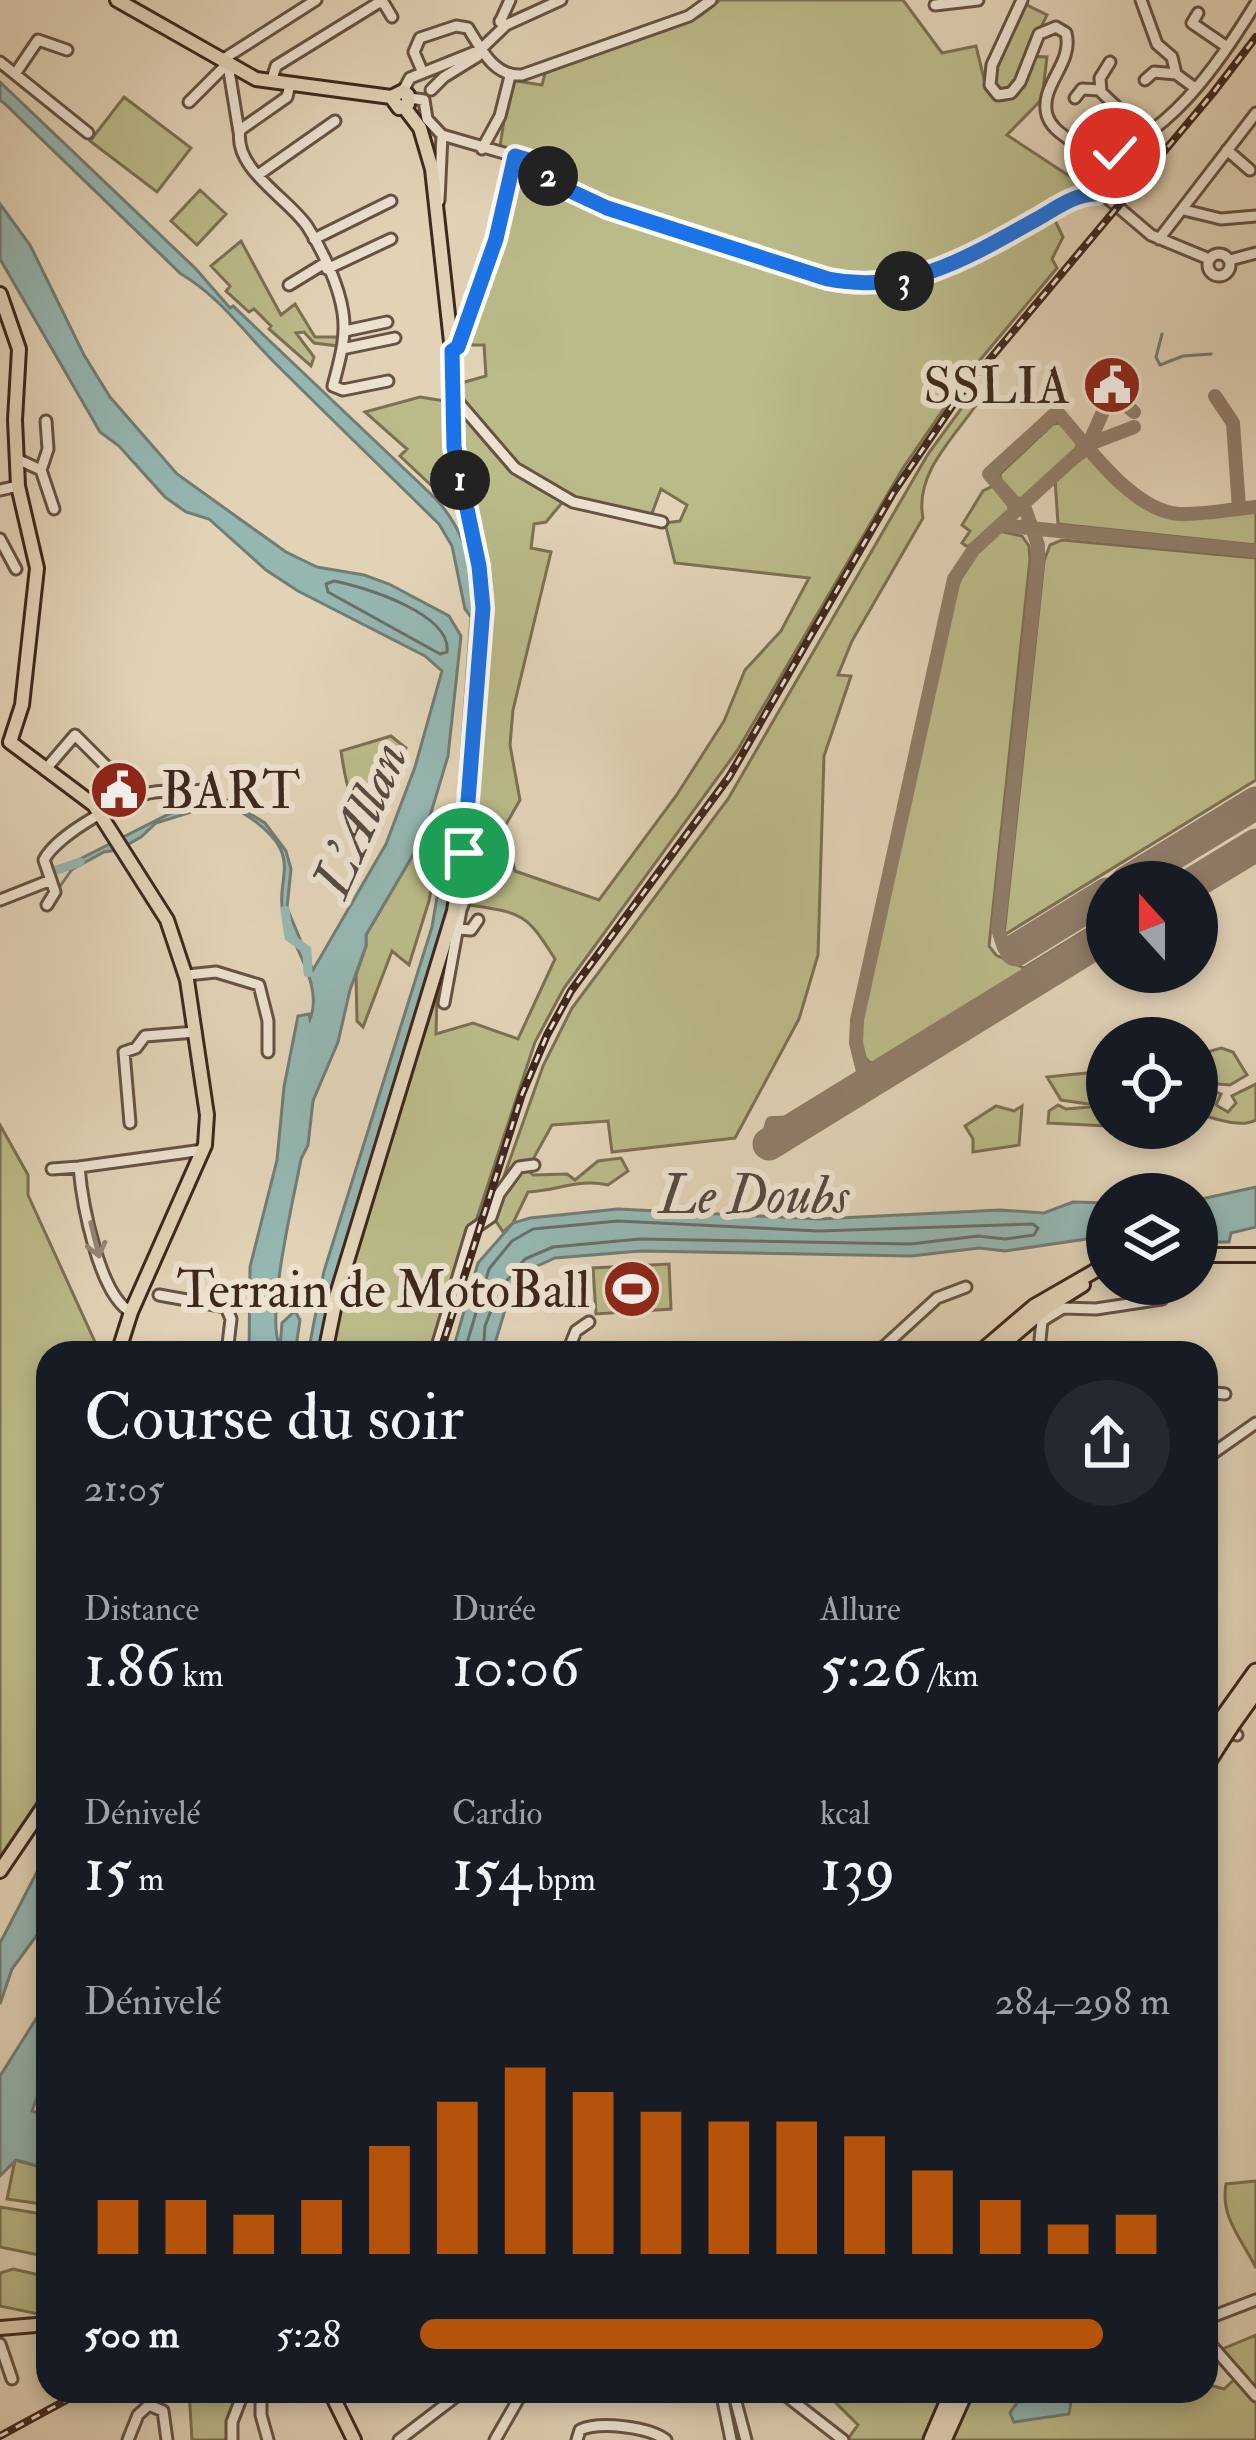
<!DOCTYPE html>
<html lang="fr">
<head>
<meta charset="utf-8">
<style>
	body { margin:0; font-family:"IM FELL Double Pica",serif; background:#242831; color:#f1f3f6; height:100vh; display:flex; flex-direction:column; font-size:45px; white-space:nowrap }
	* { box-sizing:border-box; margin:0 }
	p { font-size:39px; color:#9ea1a6 }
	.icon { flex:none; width:66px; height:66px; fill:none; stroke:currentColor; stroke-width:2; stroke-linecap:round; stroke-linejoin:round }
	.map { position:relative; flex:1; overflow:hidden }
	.sheet { position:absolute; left:36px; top:1341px; width:1182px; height:1062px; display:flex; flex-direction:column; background:#171b24; border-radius:36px; box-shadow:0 6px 18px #0003 }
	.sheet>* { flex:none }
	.needle { width:78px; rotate:339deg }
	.controls { position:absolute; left:1086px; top:861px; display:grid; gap:24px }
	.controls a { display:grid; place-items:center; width:132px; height:132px; border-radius:50%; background:#171b24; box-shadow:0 6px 18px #0003; font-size:60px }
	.pin { position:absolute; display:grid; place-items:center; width:102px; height:102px; color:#fff; margin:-51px; border:6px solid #fff; border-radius:50%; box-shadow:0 3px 12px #0007 }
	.km { position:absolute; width:60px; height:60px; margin:-30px; border-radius:50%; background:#222; color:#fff; font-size:33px; line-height:60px; text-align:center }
	.round { display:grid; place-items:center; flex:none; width:126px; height:126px; border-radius:63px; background:#242831 }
	.summary { display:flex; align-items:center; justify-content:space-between; height:204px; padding:0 48px }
	h1 { font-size:66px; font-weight:600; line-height:90px }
	.stats { display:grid; grid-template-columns:repeat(3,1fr); gap:18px; height:204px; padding:12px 48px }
	.stats div { display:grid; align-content:center }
	.stats b { font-size:60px; font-weight:600 }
	.stats small { font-size:33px; font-weight:400 }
	.stats p { font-size:33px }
	.chart { height:336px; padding:24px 48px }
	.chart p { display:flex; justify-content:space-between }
	.chart svg { width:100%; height:216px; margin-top:12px; stroke:#b45309; stroke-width:6 }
	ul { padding:0 48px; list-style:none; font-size:39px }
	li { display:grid; grid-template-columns:192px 144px 1fr; align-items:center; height:90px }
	li i { height:30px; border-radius:15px; background:#b45309 }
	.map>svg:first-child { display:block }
</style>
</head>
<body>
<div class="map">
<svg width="1256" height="2440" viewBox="0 0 1256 2440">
	<rect width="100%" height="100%" fill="#e2d3b7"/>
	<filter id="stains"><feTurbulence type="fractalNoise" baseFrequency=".00167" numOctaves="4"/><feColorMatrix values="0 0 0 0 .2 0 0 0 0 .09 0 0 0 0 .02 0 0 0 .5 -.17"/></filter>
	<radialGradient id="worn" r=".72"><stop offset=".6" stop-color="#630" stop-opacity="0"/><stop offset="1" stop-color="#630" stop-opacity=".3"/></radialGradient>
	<path fill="#bbba89" stroke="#7c7053" stroke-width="3" fill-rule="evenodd" d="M720,0H903L942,53L976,46L986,87L1025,4L1047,15L1027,56L1047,57L1042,99L1007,135L1083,185L1048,206L1063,237L1052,259L1057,268L965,378L903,468L737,751L564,988L535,1042L476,1221L470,1228L432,1353H329L348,1265L437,995L436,1034L473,1023L518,1039L555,959C526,913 523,913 469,905L478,875L469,844L488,608L458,438V384L486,376L484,345H463L517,163L527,165L529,156L500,147L510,80L542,85L545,73L700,16ZM661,489L687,505L680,521L665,523L675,563L809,578L781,631L745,670L724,721L676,796L599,900L515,871L504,828L520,800L510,745L513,710L551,552L531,548L534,524L546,522L566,498L651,516Z
		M124,97L191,148L157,192L90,141Z
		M200,190L226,214L197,245L171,221Z
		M241,241L281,315L295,304L315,337H340L338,346L314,343L304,332L296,333L314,357L311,366L269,329L271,326L254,309L249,312L226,291L230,286L211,266Z
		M420,397L445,401V430L452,475L438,468L432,474L451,504L400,456L407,449L365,412Z
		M979,401C955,437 914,473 923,518L852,641L838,675L851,676L824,756L818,955L799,1019L735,1138L612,1152L608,1121L552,1125L532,1161L518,1162L503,1179L543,1066L572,1008L728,799L928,454L963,406Z
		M1061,423L1078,441V448L1023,499H1016L1001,482L1000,474L1053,424Z
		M1089,453C1105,468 1118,487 1135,501C1169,528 1217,515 1256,510V545L1058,524L1055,479Z
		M993,486L1011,509L973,546H966L962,543L970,531L962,525L983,491Z
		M999,531L1022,536L1029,546L1030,560L989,946L996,955L1024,968L1107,917V927L884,1064C858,1068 859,1042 861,1022L956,590L969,560Z
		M1062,540L1256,558V780L1004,935L1044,561L1050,545Z
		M391,736L406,748L380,820C347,809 346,782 341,751Z
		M441,833L429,901L409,965L392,951L363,1027L357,1021L356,975L366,946V935L424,836Z
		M1221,1048L1233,1052L1247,1075L1230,1085L1206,1083L1204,1087L1221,1094L1216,1105L1228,1112L1236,1103L1232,1096L1256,1084V1120C1239,1129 1213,1117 1197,1114V1055Z
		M1107,1071V1126L1048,1123L1049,1111L1058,1105L1066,1109L1102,1106L1061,1100L1047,1077Z
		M996,1106L1014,1111L1022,1106L1019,1145L973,1152V1139L965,1126Z
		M0,1125L28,1175V1195L100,1353H48V1787L0,1857Z
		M621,1158L628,1171L608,1185C579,1178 557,1191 528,1192L513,1223L503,1232L494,1218L503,1193L524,1167L533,1175L567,1174L575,1180L598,1161Z
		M669,1264L671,1309L596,1314L593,1268Z
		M15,2160L48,2169V2205L7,2199Z
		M1256,2181V2268C1242,2239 1220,2218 1226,2184Z
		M0,2207L48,2215V2257L0,2247Z
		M13,2269L48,2277V2316L0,2306V2273Z
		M1256,2335V2440H847L858,2425L824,2391H1206V2384L1224,2389L1241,2373L1220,2350Z
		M189,2391H241L230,2440H192Z"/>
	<path fill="#95b7b2" stroke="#727d76" stroke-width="3" d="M0,82L196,269L230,308L233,306L435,498C488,555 476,625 471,696C465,781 461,867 439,950C404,1086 344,1214 320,1353H308L324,1271L432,927L450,820L457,813L471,617L465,609L452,546L439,524C384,470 328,416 274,362C243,331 219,296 181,274L5,104L0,100Z
		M0,204L30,245L84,355L110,397L177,474L286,552L317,567L364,575L389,584L449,616L461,636L448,756L424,836L366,935V946L350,990L338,1042L313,1101L308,1145L301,1159C294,1198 265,1316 280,1347L282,1323L295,1311L300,1320L295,1353H249L250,1267L277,1160L284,1087L298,1016L309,1014L310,1019C324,985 291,945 283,912C277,890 291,871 280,848C270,829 240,808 220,803L156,823L141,837L118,850L104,852L71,870L68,865L169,814L207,800H227L265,823L286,851L291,869L287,908L313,970L386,844L415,767L442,671L425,656L298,591L266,570L209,519L186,512L165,497L119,446L100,432L0,259Z
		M1256,1187V1227L1231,1233L1229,1242H1197V1200Z
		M1073,1202L1107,1203V1236L1005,1251L979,1248L912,1256L641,1251L555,1258L533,1268L509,1297L492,1353H452L478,1263L513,1223L530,1218L618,1209L819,1219L1000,1210L1044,1213Z
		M48,1851V1920L12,1969L0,2004V1943Z
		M48,2000L45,2075L32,2111L48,2116V2169L16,2160L0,2176V2076Z
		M1025,2391L1072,2395L1069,2414L1014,2422L1010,2413Z"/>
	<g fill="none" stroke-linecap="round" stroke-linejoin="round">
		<path stroke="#6a6f68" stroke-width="3" d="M334,581C365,587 452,614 447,652L440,654L328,592L326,584Z
			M464,1353L489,1269L512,1241L533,1229L618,1221L819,1231L1033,1224L1038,1228L1034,1235L1005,1239L978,1236L911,1244L640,1239L553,1247L525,1259L499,1290L485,1326L483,1353"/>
		<path stroke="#727d76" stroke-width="3" d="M1162,334L1156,357L1160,365L1183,356L1211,354
			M58,889L73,868"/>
		<path stroke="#95b7b2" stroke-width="9" d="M45,874L80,862
			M285,910L289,937L307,950L308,973"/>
		<path stroke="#907d6a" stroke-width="14" d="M1215,396L1233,423L1239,508
			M1120,400L1134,412
			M1089,443L1106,405
			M1087,445L1134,427
			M1015,511L1013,501L989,474L1057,412C1087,445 1132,511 1179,514C1204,515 1231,509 1256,507
			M1000,525L1256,551
			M1016,950L1004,948L998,929L1038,560V545L1023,503L1018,504
			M862,1065L870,1072L884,1073
			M855,1090L864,1075L856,1043L857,1020L954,579L974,549L1081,451L1083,441
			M791,1131L781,1140L770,1130L772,1123L804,1122"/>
		<path stroke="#907d6a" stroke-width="33" d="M1127,882L1256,803
			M1195,882L1256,845
			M1016,950L1107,894
			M769,1144L1107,936"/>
		<defs>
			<path id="minor" d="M1022,0L992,65L990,85L998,95L1011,93L1020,82L1039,34L1056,27L1066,33C1074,64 1039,85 1047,115C1053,135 1076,139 1087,156C1093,167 1094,181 1096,193
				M1141,0L1157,44L1172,57L1176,74L1195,88
				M935,5L978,0
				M1198,13L1192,23L1227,47
				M500,22L510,0
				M506,25L561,0
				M222,60L316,0
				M0,62L88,133
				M1110,62L1100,78L1101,92L1148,137
				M229,71L239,132
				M423,73L414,52L420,38L456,26L468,28C481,49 494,77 522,75L689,16L711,0
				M15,74L38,40L67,50
				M1145,80L1154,72L1176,74
				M271,82L276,66L378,3L383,2L392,17
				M290,85L287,97L240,130C233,169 287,197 307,226C322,249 339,285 343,313C347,338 339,362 333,386L343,390L388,381
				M431,90L444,77L478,56
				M403,91L410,78L480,50L506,25L500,21
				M409,98L424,100L427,119L442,135L528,160L562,187L607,208L845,283H890L933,273L1090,193L1104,195L1151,235L1209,259
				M1075,98L1082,89L1100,90
				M189,102L227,64
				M482,149L500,116L510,76
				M1227,150L1250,170
				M1090,162C1168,139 1215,69 1256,3
				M258,175L335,121
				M439,201L442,135
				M1184,210L1221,219L1256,216
				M314,239L391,201
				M1159,239L1256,113
				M1208 265a11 11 0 1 1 22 0a11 11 0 1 1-22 0Z
				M1230,260L1256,253
				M327,269L391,239
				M289,285L325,263
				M345,331L387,322
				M342,349L395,338
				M452,351L458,347L496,239L515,156
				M453,396L515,468L573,502L662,522
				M17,459L41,470L54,509
				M41,470L48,449L46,421
				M0,490L18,486
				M0,539L16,569
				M45,770L75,735L118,778L130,798
				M0,900L51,880
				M47,905L55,892L44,860C56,835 127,795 155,792C171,790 187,792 203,790
				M459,929L471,930L478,920
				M187,975L216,972L259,985L268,1021V1052
				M444,1003L461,910L469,889L471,862L463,853
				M130,1123L124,1052L136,1048L145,1036L196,1032
				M52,1169L79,1167
				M159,1295L226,1307L231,1319L227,1353
				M131,1312C99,1295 82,1203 79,1167L203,1150
				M1038,1313L1042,1321L1040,1340
				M1045,1319L1063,1308L1096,1309L1162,1299
				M435,1353L472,1230L491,1217L499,1194L519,1167L534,1165
				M567,1353L576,1331L589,1322
				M877,1353L937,1298L966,1287
				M1206,1392L1225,1394
				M1206,1470L1209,1456L1256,1423
				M1206,1727L1237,1735
				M1206,2319L1256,2300
				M1206,2339L1256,2396
				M0,2344L12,2379
				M261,2391V2415L268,2440
				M721,2391L731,2440
				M733,2391L746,2440
				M780,2391L843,2440
				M128,2440L138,2415L149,2405L163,2411L167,2440
				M232,2440V2422L244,2391
				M399,2440L463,2391
				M495,2440L523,2391
				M577,2440L580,2430C600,2421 649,2427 666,2440"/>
			<path id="major" d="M117,0L256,79L391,97L403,91L408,95V104L399,108L391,97
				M0,294L19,349L15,420L18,486L37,568L22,705L10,742L94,805L167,920L187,980L207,1115L205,1145L131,1312L118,1353
				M1197,1255H1256
				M325,1353L337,1294L454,911L463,853L483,608L479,567L454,447L452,351L432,169L420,128L404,107
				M979,1353L1034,1306L1107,1264
				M993,1353L1046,1308L1083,1285
				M0,1871L48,1800
				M0,2328L48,2324
				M330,2391L354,2440"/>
			<path id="highway" d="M1221,1721L1256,1672
				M1231,1725L1256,1690
				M1206,1764L1218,1745
				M932,2440L953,2391
				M943,2440L965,2391"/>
		</defs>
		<use href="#minor" stroke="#675244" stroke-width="15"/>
		<use href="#major" stroke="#3e271d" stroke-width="18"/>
		<use href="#highway" stroke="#3e271d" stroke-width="21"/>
		<use href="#minor" stroke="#ece2d0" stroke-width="9"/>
		<use href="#major" stroke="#e2d3b7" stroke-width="12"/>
		<use href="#highway" stroke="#e2d3b7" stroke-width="15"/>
		<defs>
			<path id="rail" d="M440,1353L522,1094L547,1035L571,991L729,777L893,493L959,396L1213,93L1256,37
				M0,2436L83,2391"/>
		</defs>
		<use href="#rail" stroke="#3e271d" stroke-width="8"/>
		<use href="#rail" stroke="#ece2d0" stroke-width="3" stroke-dasharray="9" stroke-linecap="butt"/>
		<defs>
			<path id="highway-bridge" d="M1206,1744L1221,1721
				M1218,1745L1231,1725"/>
		</defs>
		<use href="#highway-bridge" stroke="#3e271d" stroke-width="21" stroke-linecap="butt"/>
		<use href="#highway-bridge" stroke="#e2d3b7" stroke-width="15"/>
	</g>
	<defs><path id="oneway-shaft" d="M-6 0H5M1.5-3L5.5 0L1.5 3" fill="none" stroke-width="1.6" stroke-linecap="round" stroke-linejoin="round" transform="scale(3)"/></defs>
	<use stroke="#958476" href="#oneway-shaft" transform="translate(95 1240) rotate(76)"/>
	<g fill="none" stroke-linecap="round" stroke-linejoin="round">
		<defs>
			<path id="route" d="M464,853L483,608L479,566L454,447L452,351L458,347L496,239L515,156L528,160L562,187L607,208L828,279C908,295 969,257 1037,219C1055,209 1074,194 1096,194L1090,162L1115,153"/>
		</defs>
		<use href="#route" stroke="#fff" stroke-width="24"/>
		<use href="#route" stroke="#1a73e8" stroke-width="15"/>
	</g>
	<defs>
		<symbol id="civic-disc" viewBox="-11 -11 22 22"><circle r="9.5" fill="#8f2418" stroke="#ece2d0"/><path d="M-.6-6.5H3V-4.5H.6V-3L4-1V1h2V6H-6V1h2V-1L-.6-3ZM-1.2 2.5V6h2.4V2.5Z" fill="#fff"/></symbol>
		<symbol id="stadium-disc" viewBox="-11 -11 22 22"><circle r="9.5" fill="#8f2418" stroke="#ece2d0"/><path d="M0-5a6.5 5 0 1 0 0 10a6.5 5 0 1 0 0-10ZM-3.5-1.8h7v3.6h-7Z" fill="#fff"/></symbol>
	</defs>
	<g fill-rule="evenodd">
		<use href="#civic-disc" x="1079" y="352" width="66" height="66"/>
		<use href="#civic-disc" x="86" y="757" width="66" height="66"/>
		<use href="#stadium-disc" x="599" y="1256" width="66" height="66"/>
	</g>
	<g text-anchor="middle" stroke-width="12" stroke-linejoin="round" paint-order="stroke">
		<g font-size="51" fill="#3e271d" stroke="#ece2d0" text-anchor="end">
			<text x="1070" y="403">SSLIA</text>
			<text x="161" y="808" text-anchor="start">BART</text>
			<text x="590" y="1307">Terrain de MotoBall</text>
		</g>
		<g font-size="54" font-style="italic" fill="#544b42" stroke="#ece2d0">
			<text transform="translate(359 819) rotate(-67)" y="19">L'Allan</text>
			<text x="754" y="1213">Le Doubs</text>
		</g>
	</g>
	<rect width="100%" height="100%" filter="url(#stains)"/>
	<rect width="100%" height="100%" fill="url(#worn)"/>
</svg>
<div class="controls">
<a><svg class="needle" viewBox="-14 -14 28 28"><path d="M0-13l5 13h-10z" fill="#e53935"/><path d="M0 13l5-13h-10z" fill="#9ea1a6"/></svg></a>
<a><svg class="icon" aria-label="locate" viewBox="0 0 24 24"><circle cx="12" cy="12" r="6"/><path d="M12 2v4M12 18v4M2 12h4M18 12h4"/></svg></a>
<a><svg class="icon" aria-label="layers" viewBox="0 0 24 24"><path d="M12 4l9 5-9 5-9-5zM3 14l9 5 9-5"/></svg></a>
</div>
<div class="pin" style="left:464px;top:853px;background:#1e9e55"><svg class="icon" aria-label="arrive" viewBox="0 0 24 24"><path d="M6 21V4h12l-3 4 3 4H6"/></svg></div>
<div class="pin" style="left:1115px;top:153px;background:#d93025"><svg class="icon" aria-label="check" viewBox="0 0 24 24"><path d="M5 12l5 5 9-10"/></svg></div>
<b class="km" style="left:460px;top:480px">1</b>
<b class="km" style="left:548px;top:176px">2</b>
<b class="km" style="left:904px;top:281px">3</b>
<section class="sheet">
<div class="summary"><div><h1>Course du soir</h1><p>21:05</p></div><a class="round"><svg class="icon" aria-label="share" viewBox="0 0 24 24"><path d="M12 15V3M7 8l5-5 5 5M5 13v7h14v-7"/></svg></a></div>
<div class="stats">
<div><p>Distance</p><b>1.86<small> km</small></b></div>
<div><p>Durée</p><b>10:06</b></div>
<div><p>Allure</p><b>5:26<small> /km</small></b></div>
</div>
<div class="stats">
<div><p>Dénivelé</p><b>15<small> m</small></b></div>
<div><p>Cardio</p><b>154<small> bpm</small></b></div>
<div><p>kcal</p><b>139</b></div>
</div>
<div class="chart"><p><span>Dénivelé</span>284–298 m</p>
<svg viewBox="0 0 160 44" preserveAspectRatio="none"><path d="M5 44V33M15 44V33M25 44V36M35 44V33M45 44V22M55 44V13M65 44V6M75 44V11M85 44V15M95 44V17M105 44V17M115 44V20M125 44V27M135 44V33M145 44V38M155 44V36"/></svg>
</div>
<ul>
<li><b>500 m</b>5:28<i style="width:91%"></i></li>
</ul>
</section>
</div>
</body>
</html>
